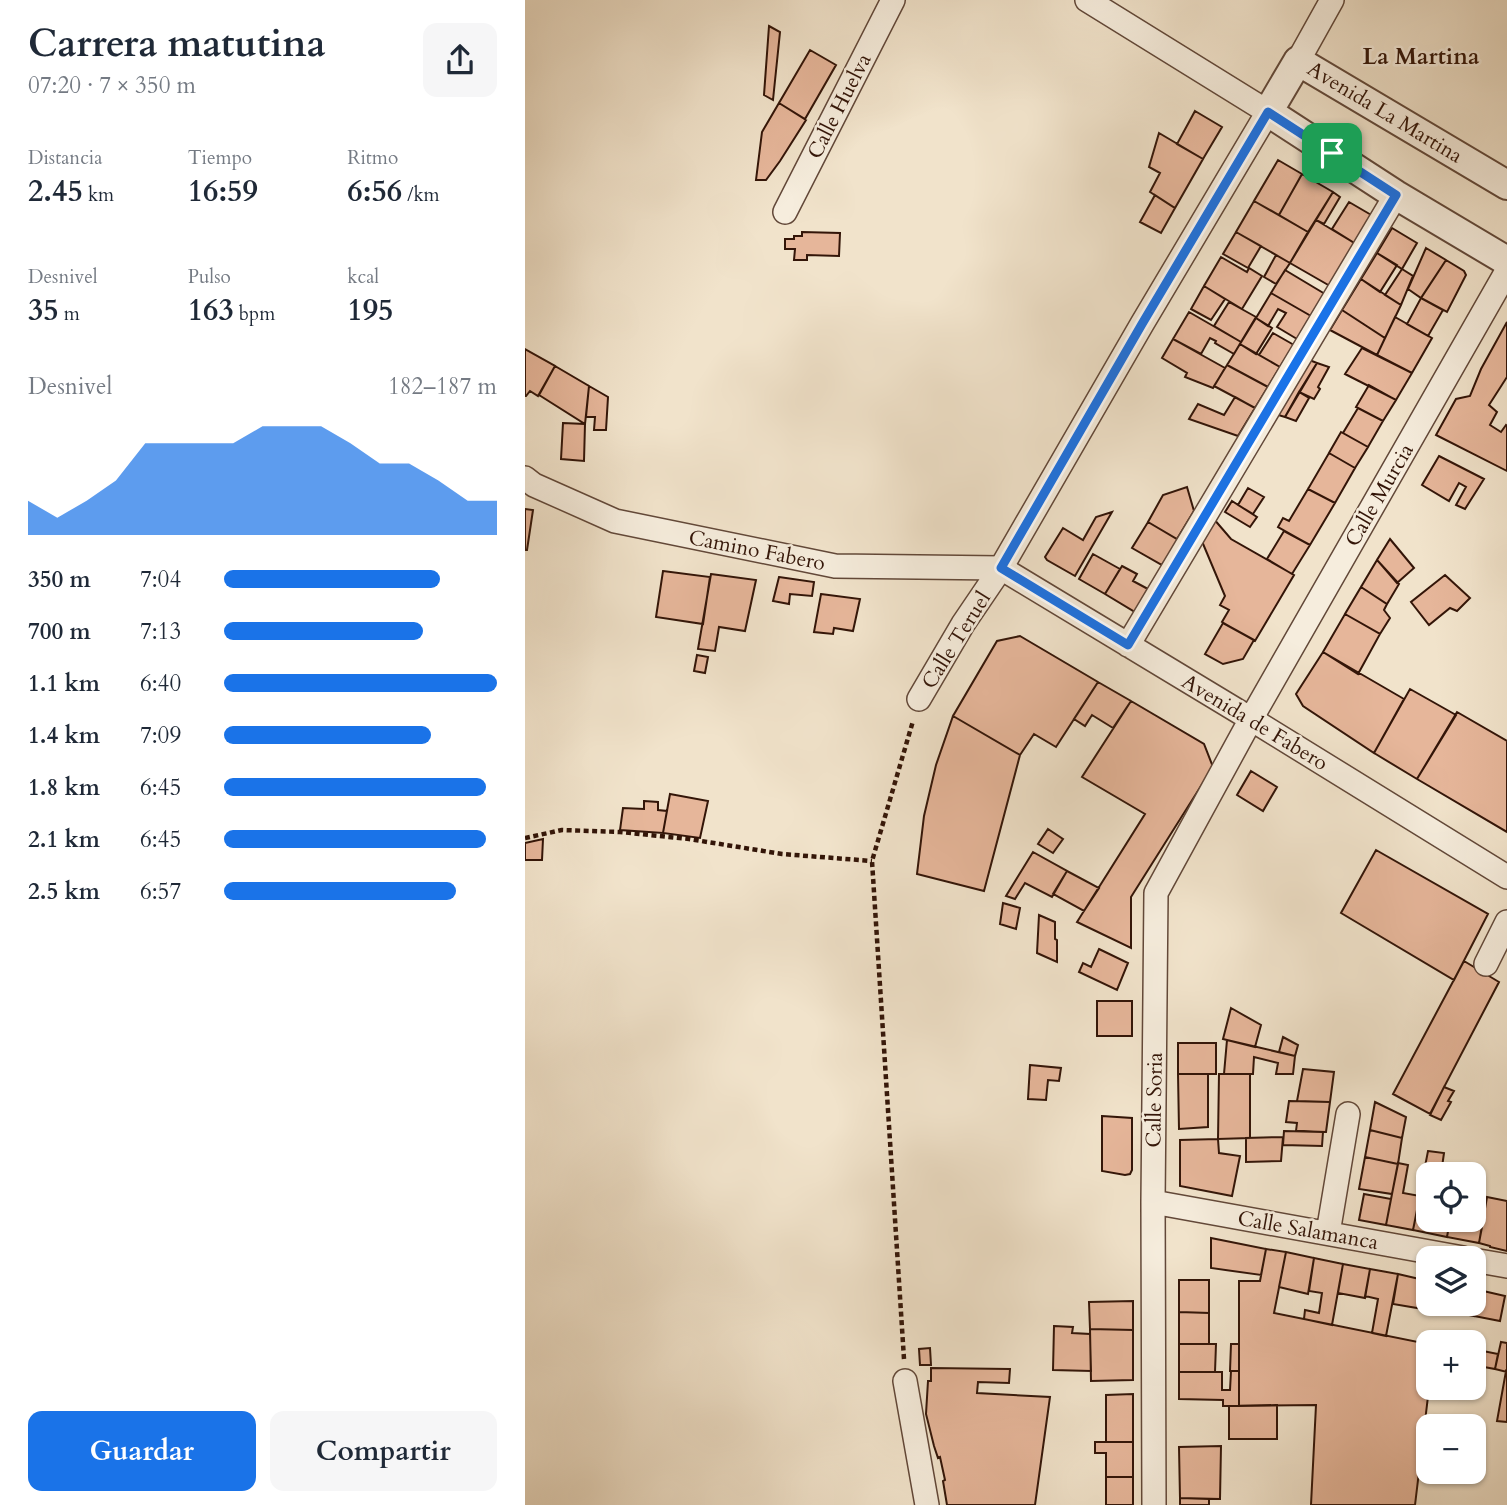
<!DOCTYPE html>
<html lang="es">
<head>
<meta charset="utf-8">
<style>
	body { margin:0; font-family:Cardo,serif; background:#f6f6f7; color:#1f2937; height:100vh; display:flex; flex-direction:column; font-size:26px; white-space:nowrap }
	* { box-sizing:border-box; margin:0 }
	p { font-size:23px; color:#747a83 }
	.icon { flex:none; width:38px; height:38px; fill:none; stroke:currentColor; stroke-width:2; stroke-linecap:round; stroke-linejoin:round }
	.map { position:relative; flex:1; overflow:hidden }
	.sheet { display:flex; flex-direction:column; background:#fff; width:525px }
	.sheet>* { flex:none }
	.fabs { position:absolute; left:891px; top:1162px; display:grid; gap:14px }
	.fabs a { display:grid; place-items:center; width:70px; height:70px; border-radius:14px; background:#fff; box-shadow:0 2px 5px #0004; font-size:35px }
	.pin { position:absolute; display:grid; place-items:center; width:60px; height:60px; color:#fff; margin:-30px; border-radius:14px; box-shadow:0 4px 10px #0006 }
	.round { display:grid; place-items:center; flex:none; width:74px; height:74px; border-radius:14px; background:#f6f6f7 }
	.summary { display:flex; align-items:center; justify-content:space-between; height:119px; padding:0 28px }
	h1 { font-size:38px; font-weight:700; line-height:52px }
	.metrics { display:grid; grid-template-columns:repeat(3,1fr); gap:10px; height:119px; padding:7px 28px }
	.metrics div { display:grid; align-content:center }
	.metrics b { font-size:30px; font-weight:700 }
	.metrics small { font-size:19px; font-weight:400 }
	.metrics p { font-size:19px }
	.chart { height:196px; padding:14px 28px }
	.chart p { display:flex; justify-content:space-between }
	.chart svg { width:100%; height:126px; margin-top:7px; fill:#1a73e8; opacity:.7 }
	.cta { display:flex; gap:14px; margin-top:auto; padding:14px 28px }
	.cta a { flex:1; height:80px; border-radius:14px; background:#1a73e8; color:#fff; font-size:28px; font-weight:700; line-height:80px; text-align:center }
	.cta a+a { background:#f6f6f7; color:#1f2937 }
	ul { padding:0 28px; list-style:none; font-size:23px }
	li { display:grid; grid-template-columns:112px 84px 1fr; align-items:center; height:52px }
	li i { height:18px; border-radius:9px; background:#1a73e8 }
	main { display:flex; flex:1; min-height:0 }
	.map>svg:first-child { display:block }
</style>
</head>
<body>
<main>
<section class="sheet">
<div class="summary"><div><h1>Carrera matutina</h1><p>07:20 · 7 × 350 m</p></div><a class="round"><svg class="icon" aria-label="share" viewBox="0 0 24 24"><path d="M12 15V3M7 8l5-5 5 5M5 13v7h14v-7"/></svg></a></div>
<div class="metrics">
<div><p>Distancia</p><b>2.45<small> km</small></b></div>
<div><p>Tiempo</p><b>16:59</b></div>
<div><p>Ritmo</p><b>6:56<small> /km</small></b></div>
</div>
<div class="metrics">
<div><p>Desnivel</p><b>35<small> m</small></b></div>
<div><p>Pulso</p><b>163<small> bpm</small></b></div>
<div><p>kcal</p><b>195</b></div>
</div>
<div class="chart"><p><span>Desnivel</span>182–187 m</p>
<svg viewBox="0 0 160 44" preserveAspectRatio="none"><path d="M0 44V32L10 38L20 32L30 25L40 12L50 12L60 12L70 12L80 6L90 6L100 6L110 12L120 19L130 19L140 25L150 32L160 32V44z"/></svg>
</div>
<ul>
<li><b>350 m</b>7:04<i style="width:79%"></i></li>
<li><b>700 m</b>7:13<i style="width:73%"></i></li>
<li><b>1.1 km</b>6:40<i style="width:100%"></i></li>
<li><b>1.4 km</b>7:09<i style="width:76%"></i></li>
<li><b>1.8 km</b>6:45<i style="width:96%"></i></li>
<li><b>2.1 km</b>6:45<i style="width:96%"></i></li>
<li><b>2.5 km</b>6:57<i style="width:85%"></i></li>
</ul>
<div class="cta"><a>Guardar</a><a>Compartir</a></div>
</section>
<div class="map">
<svg width="982" height="1505" viewBox="0 0 982 1505">
	<rect width="100%" height="100%" fill="#f1e3cb"/>
	<filter id="stains"><feTurbulence type="fractalNoise" baseFrequency=".00286" numOctaves="4"/><feColorMatrix values="0 0 0 0 .2 0 0 0 0 .09 0 0 0 0 .02 0 0 0 .5 -.17"/></filter>
	<radialGradient id="worn" r=".72"><stop offset=".6" stop-color="#630" stop-opacity="0"/><stop offset="1" stop-color="#630" stop-opacity=".3"/></radialGradient>
	<path fill="#e6b69a" stroke="#331508" stroke-width="2" d="M244,26L255,32L248,100L239,95Z
		M285,50L311,65L280,119L254,103Z
		M254,103L281,120L255,161L241,180H231L237,132Z
		M670,111L697,127L678,159L652,144Z
		M634,133L678,159L650,208L625,192L635,173L624,167Z
		M753,160L777,174L754,215L729,201Z
		M777,174L808,192L783,232L754,215Z
		M808,192L815,197L799,224L791,220Z
		M630,195L650,208L636,233L615,222Z
		M729,201L783,232L765,263L711,232Z
		M824,202L848,216L831,244L807,229Z
		M791,220L831,244L805,286L765,263Z
		M867,228L892,243L877,269L852,253Z
		M277,232L315,233L314,256L282,255V260H269L270,249H260V239H269V236H277Z
		M711,232L736,246L723,268L698,254Z
		M901,248L921,260L896,298L883,289Z
		M852,253L872,265L855,292L836,279Z
		M751,255L765,263L751,284L739,277Z
		M696,257L722,272L724,268L737,276L717,309L679,286Z
		M921,260L939,271L941,275L922,312L896,298Z
		M877,269L888,276L876,305L860,295Z
		M760,270L800,294L786,316L746,293Z
		M836,279L876,305L860,338L817,310Z
		M679,286L700,299L686,320L666,309Z
		M746,293L786,316L772,339L752,327L761,313L753,309L743,326L731,318Z
		M896,298L918,310L903,336L882,324Z
		M704,302L731,317L716,342L689,326Z
		M817,310L860,338L852,355L805,330Z
		M664,312L716,342L709,354L690,343L691,341L685,338L676,354L648,339Z
		M870,317L907,338L887,373L852,355Z
		M731,318L747,328L731,354L715,344Z
		M982,322V377L964,405L972,412L965,425L976,432L981,425L982,426V471L911,435L931,399L945,396L956,369Z
		M748,333L769,345L755,367L734,355Z
		M648,339L700,368L688,388L660,377L662,373L637,358Z
		M715,344L755,367L743,387L702,365Z
		M837,348L887,373L871,400L820,374Z
		M0,349L30,366L13,396L5,391L1,396H0Z
		M782,359L792,363L760,417L750,414Z
		M792,363L804,367L793,387L795,389L789,399L774,392Z
		M702,365L743,387L730,408L689,386Z
		M30,366L64,386L60,424L14,395Z
		M844,385L871,400L858,421L831,407Z
		M64,386L83,397L81,430H69L70,417H61Z
		M774,392L784,398L771,421L760,417Z
		M710,397L730,408L713,436L664,419L673,404L699,415Z
		M833,408L858,421L843,447L818,433Z
		M38,423L60,424L59,461L36,459Z
		M816,432L843,447L830,468L804,453Z
		M804,453L830,468L810,503L783,489Z
		M914,456L959,479L940,509L931,505L941,487L934,483L924,501L897,485Z
		M662,487L669,511L652,539L623,522L638,495Z
		M723,488L739,497L728,514L713,505Z
		M783,489L810,503L785,545L753,527L758,518L764,521Z
		M707,501L732,517L725,527L700,512Z
		M0,509L8,510L2,550H0Z
		M587,512L550,576L522,560L520,557L538,528L558,540L571,517Z
		M688,518L706,539L769,575L730,641L697,622L704,610L695,605L700,596L676,539Z
		M623,522L655,541L642,565L638,563L637,565L607,548Z
		M759,531L785,545L767,574L742,559Z
		M865,539L889,568L872,583L852,560Z
		M568,554L595,569L580,594L554,579Z
		M852,560L874,584L862,604L836,587Z
		M597,566L612,574L608,581L623,589L610,612L580,594Z
		M138,571L185,577L178,624L131,617Z
		M186,574L231,580L220,631L194,627L190,651L173,649Z
		M920,575L945,598L932,611L925,608L904,625L886,602Z
		M254,577L289,582L287,596L265,594L264,604L248,601Z
		M836,587L862,604L859,610L865,618L855,634L820,614Z
		M296,594L335,599L328,631L309,628L308,634L289,632Z
		M820,614L855,634L833,674L798,652Z
		M698,623L729,640L718,659L698,664L680,654Z
		M495,636L573,682L531,747L509,734L495,755L428,716L472,641Z
		M798,652L879,699L849,753L778,706L771,694Z
		M172,655L183,657L180,673L169,671Z
		M573,682L606,701L588,728L567,715L560,726L549,719Z
		M885,689L931,715L892,779L849,753Z
		M606,701L679,744L688,767L606,897V948L552,922L620,814L557,777Z
		M932,712L982,741V832L892,779Z
		M428,716L495,755L459,891L392,874L399,816L411,765Z
		M726,771L752,787L738,811L712,795Z
		M145,794L183,801L175,838L138,833Z
		M119,801L133,802V810L142,811L138,833L95,830L98,808L119,809Z
		M523,829L538,839L528,853L513,844Z
		M18,839L17,860H0V843Z
		M851,850L963,914L929,980L816,913Z
		M508,852L542,871L527,897L500,883L490,899L481,896Z
		M542,871L574,888L559,911L528,894Z
		M478,903L495,908L491,929L475,924Z
		M514,915L530,922V939L532,940V962L512,953Z
		M574,949L603,963L592,990L554,972L558,963L566,967Z
		M939,961L974,982L905,1114L868,1094Z
		M572,1001H607V1036H572Z
		M706,1008L736,1025L730,1047L698,1039Z
		M758,1037L773,1045L770,1056L754,1052Z
		M702,1040L770,1056L768,1074H751L753,1063L729,1057L728,1074H699Z
		M653,1043H691V1074H653Z
		M505,1065L536,1068L534,1081L523,1080L521,1100L503,1099Z
		M778,1069L809,1072L805,1102L772,1101Z
		M653,1074H683V1127L654,1129Z
		M694,1074H725V1138L693,1139Z
		M919,1087L929,1091L923,1101L926,1102L916,1120L905,1115Z
		M764,1101L805,1102L801,1132L771,1131L772,1123L761,1122Z
		M850,1102L881,1117L877,1138L845,1130Z
		M577,1116L607,1118V1170L605,1174L600,1175L577,1171Z
		M845,1130L877,1138L873,1164L840,1157Z
		M759,1131L798,1132L797,1146L758,1145Z
		M758,1137L756,1161L721,1162V1138Z
		M693,1139L694,1153L715,1156L707,1196L655,1186V1140Z
		M903,1151L919,1153L916,1174H903V1188L896,1187Z
		M840,1157L873,1164L867,1194L834,1189Z
		M873,1163L883,1165L878,1193L895,1196L888,1230L861,1225Z
		M839,1194L866,1199L861,1225L834,1220Z
		M962,1197L982,1201V1251L965,1247V1246L954,1243Z
		M893,1205L903,1206V1220H925L922,1237L888,1230Z
		M948,1214L959,1216L954,1243L922,1237L925,1220H948Z
		M686,1238L741,1249L736,1275L686,1268Z
		M741,1249L761,1252L749,1313L903,1344L904,1388L890,1505H786L791,1405L714,1406V1281H735Z
		M761,1252L789,1258L783,1294L754,1287Z
		M789,1258L818,1264L807,1325L779,1319L780,1310L794,1313L797,1293L784,1291Z
		M818,1264L845,1269L840,1298L813,1293Z
		M845,1269L873,1274L861,1336L847,1333L853,1299L840,1296Z
		M873,1274L903,1281L898,1309L868,1304Z
		M654,1280H684V1313L654,1312Z
		M948,1289L954,1290L949,1316L911,1308L912,1304H948Z
		M954,1290L980,1296L975,1321L949,1316Z
		M608,1301V1330L565,1329L564,1302Z
		M654,1312L684,1313V1344H654Z
		M529,1326L548,1327L547,1333L565,1334L566,1371L528,1370Z
		M565,1329L608,1330V1380L566,1381Z
		M976,1342L982,1343V1372L970,1369Z
		M654,1344H691L690,1372H654Z
		M706,1344H714V1371H705Z
		M405,1348L406,1365H395L394,1349Z
		M948,1349L973,1354L970,1369L948,1365Z
		M406,1368L485,1369L484,1383L453,1382L452,1393L525,1397L510,1505H422L418,1481L420,1480L415,1457L413,1458L409,1446L401,1414L403,1381H406Z
		M706,1371H714V1406H698V1400L654,1399V1372H697V1390H705Z
		M981,1371L982,1372V1422L972,1421Z
		M608,1394V1442H581V1395Z
		M752,1405V1439H704V1406Z
		M570,1442H608V1477H581V1453H570Z
		M696,1446L695,1499L655,1498L654,1447Z
		M581,1477H608V1505H581Z
		M655,1498L684,1499V1505H655Z"/>
	<g fill="none" stroke-linecap="round" stroke-linejoin="round">
		<defs>
			<path id="minor" d="M773,61L807,0
				M260,212L368,0
				M0,478L9,485L90,521L310,566L476,568L726,719L982,877
				M603,645L871,195
				M394,699L438,624L476,568L617,324L743,112L562,0
				M961,964L982,922
				M628,1202L938,1258
				M803,1233L823,1114
				M948,1260L982,1266
				M380,1381L402,1505
				M629,1505L628,1202L631,893L726,719L982,271"/>
			<path id="tertiary" d="M982,185L773,61L743,112L871,195L982,261"/>
		</defs>
		<use href="#minor" stroke="#624839" stroke-width="26"/>
		<use href="#tertiary" stroke="#624839" stroke-width="32"/>
		<path stroke="#331508" stroke-width="4.5" stroke-dasharray="5 3.5" stroke-linecap="butt" d="M0,838L37,830L95,832L164,839L257,854L347,861
			M379,1359L347,861L388,721"/>
		<use href="#minor" stroke="#f6eddd" stroke-width="23"/>
		<use href="#tertiary" stroke="#f6eddd" stroke-width="28"/>
	</g>
	<g fill="none" stroke-linecap="round" stroke-linejoin="round">
		<defs>
			<path id="route" d="M743,112L871,195L603,645L476,568L617,324Z"/>
		</defs>
		<use href="#route" stroke="#fff" stroke-width="14"/>
		<use href="#route" stroke="#1a73e8" stroke-width="9"/>
	</g>
	<g text-anchor="middle" stroke-width="5" stroke-linejoin="round" paint-order="stroke">
		<g font-size="21" fill="#331508" stroke="#f6eddd">
			<text transform="translate(314 106) rotate(-63)" y="7">Calle Huelva</text>
			<text transform="translate(860 112) rotate(31)" y="7">Avenida La Martina</text>
			<text transform="translate(854 495) rotate(-60)" y="7">Calle Murcia</text>
			<text transform="translate(232 550) rotate(11)" y="7">Camino Fabero</text>
			<text transform="translate(431 640) rotate(-58)" y="7">Calle Teruel</text>
			<text transform="translate(730 722) rotate(31)" y="7">Avenida de Fabero</text>
			<text transform="translate(629 1100) rotate(-89)" y="7">Calle Soria</text>
			<text transform="translate(783 1230) rotate(10)" y="7">Calle Salamanca</text>
		</g>
		<g font-size="23" font-weight="bold" fill="#331508" stroke="#f6eddd">
			<text x="896" y="64">La Martina</text>
		</g>
	</g>
	<rect width="100%" height="100%" filter="url(#stains)"/>
	<rect width="100%" height="100%" fill="url(#worn)"/>
</svg>
<div class="fabs">
<a><svg class="icon" aria-label="locate" viewBox="0 0 24 24"><circle cx="12" cy="12" r="6"/><path d="M12 2v4M12 18v4M2 12h4M18 12h4"/></svg></a>
<a><svg class="icon" aria-label="layers" viewBox="0 0 24 24"><path d="M12 4l9 5-9 5-9-5zM3 14l9 5 9-5"/></svg></a>
<a>+</a>
<a>−</a>
</div>
<div class="pin" style="left:807px;top:153px;background:#1e9e55"><svg class="icon" aria-label="arrive" viewBox="0 0 24 24"><path d="M6 21V4h12l-3 4 3 4H6"/></svg></div>
</div>
</main>
</body>
</html>
